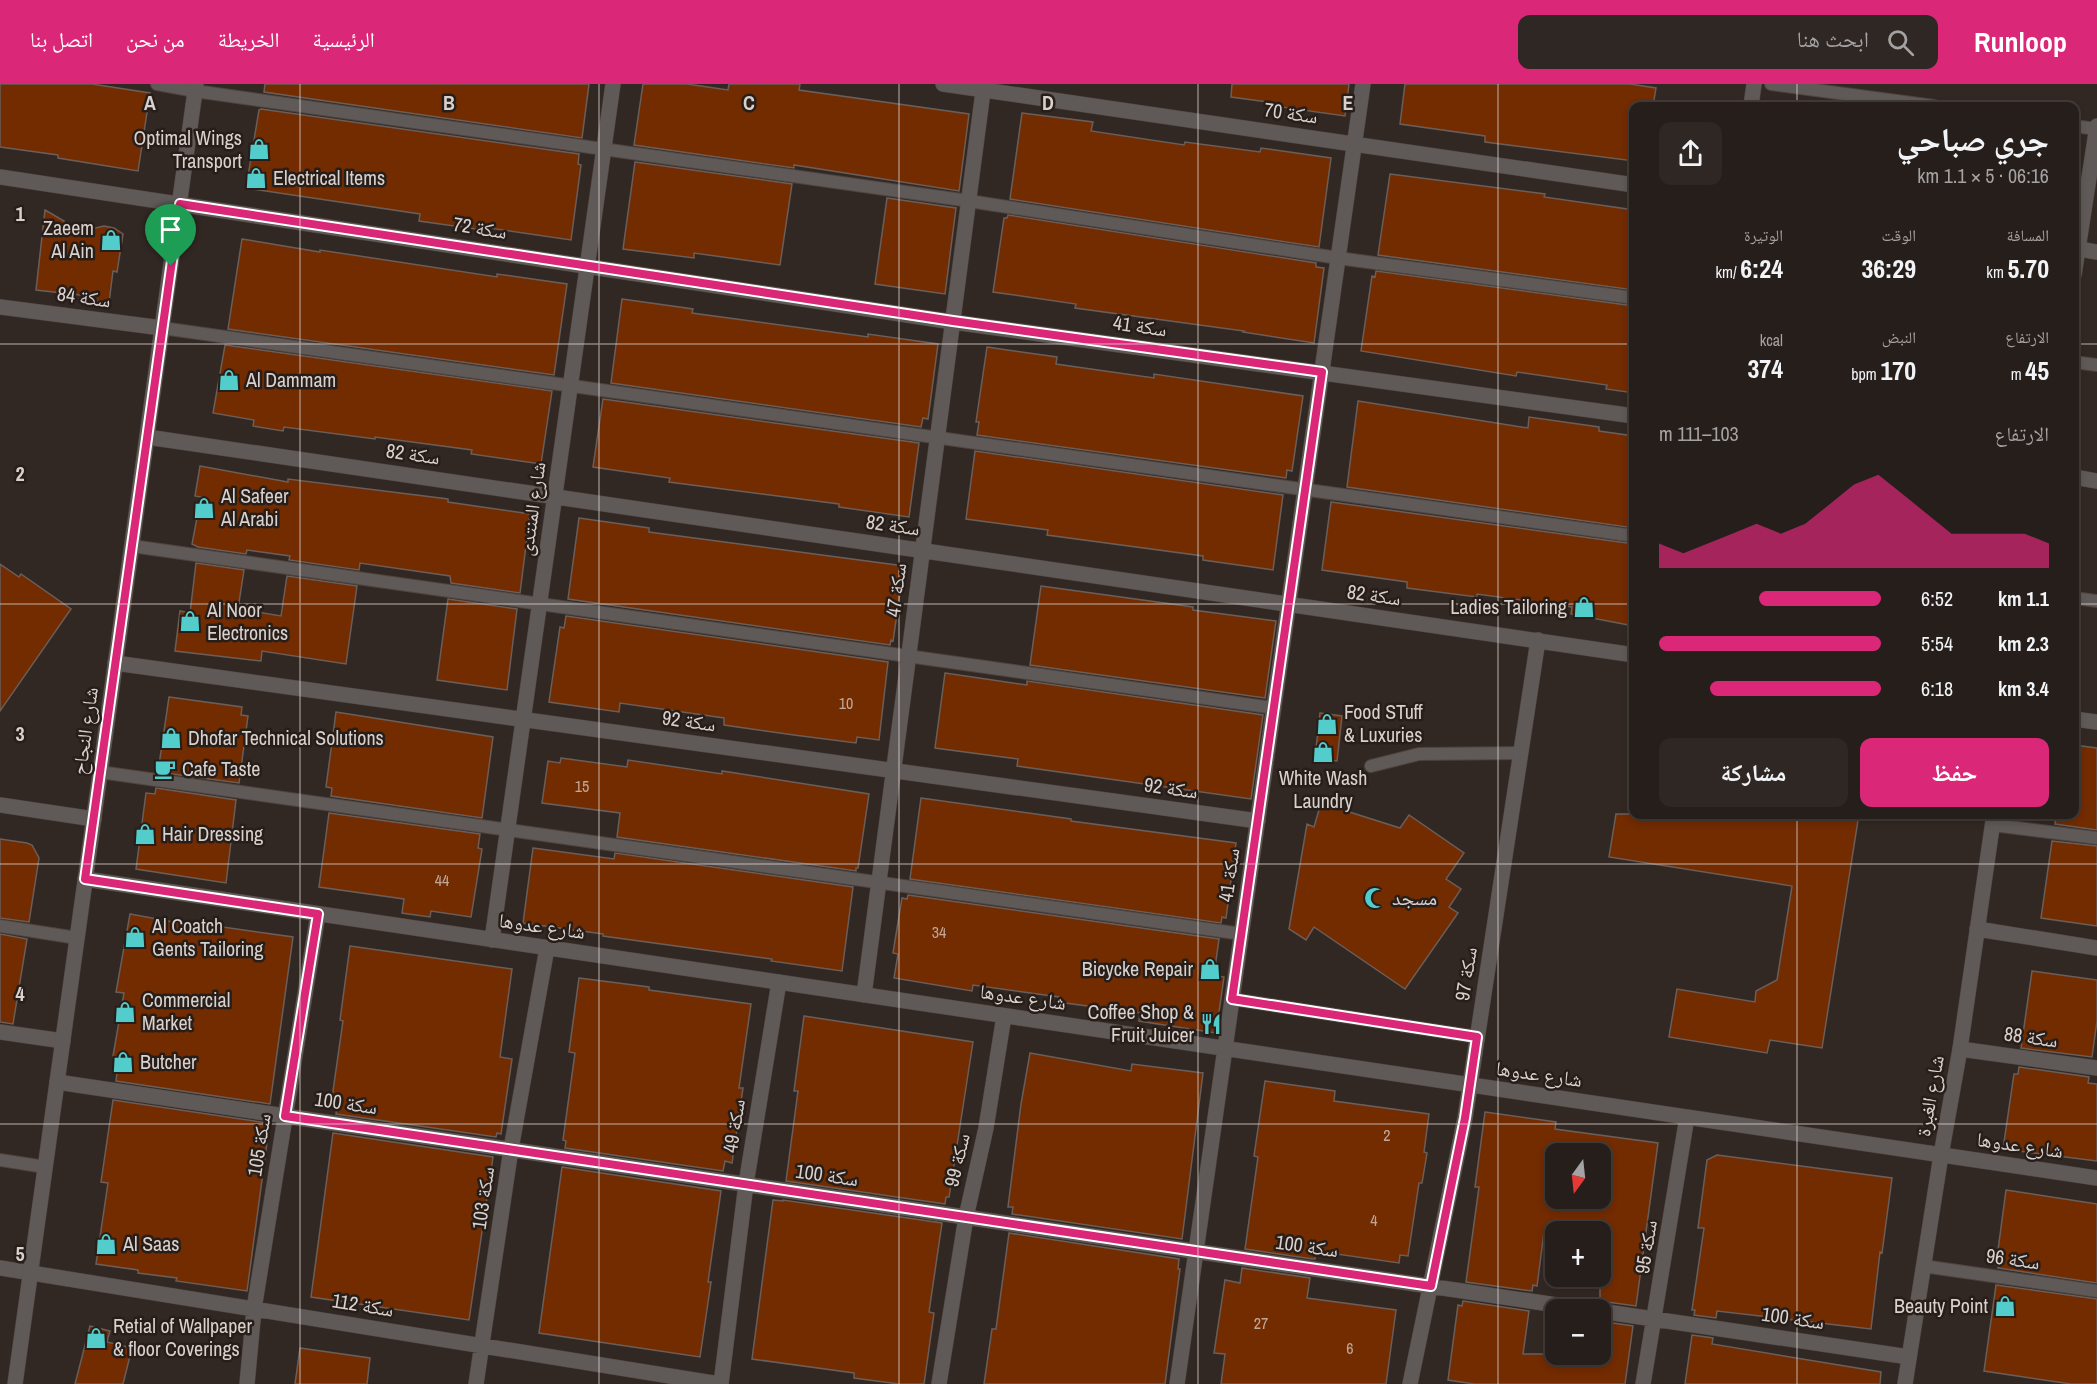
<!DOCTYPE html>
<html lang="ar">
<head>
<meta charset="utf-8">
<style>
	body { margin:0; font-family:"Archivo Narrow","Noto Naskh Arabic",sans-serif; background:#2e2723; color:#f1f3f6; direction:rtl; height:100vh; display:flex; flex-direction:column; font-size:22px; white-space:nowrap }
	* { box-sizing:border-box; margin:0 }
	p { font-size:20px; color:#a4a2a2 }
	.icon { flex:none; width:33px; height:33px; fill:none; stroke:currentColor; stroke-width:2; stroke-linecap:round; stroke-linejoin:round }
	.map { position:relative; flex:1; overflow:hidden; direction:ltr }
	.side { position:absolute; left:1629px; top:18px; width:450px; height:717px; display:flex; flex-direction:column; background:#261e1a; border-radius:12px; box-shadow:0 3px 9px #0003,0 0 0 2px #423c39; direction:rtl }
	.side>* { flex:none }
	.needle { width:39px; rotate:195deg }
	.fabs { position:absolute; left:1545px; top:1059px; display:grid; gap:12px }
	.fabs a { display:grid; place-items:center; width:66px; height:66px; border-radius:12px; background:#261e1a; box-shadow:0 3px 9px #0003,0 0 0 2px #423c39; font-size:30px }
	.pin { position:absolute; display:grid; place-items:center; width:51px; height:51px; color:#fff; margin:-62px -26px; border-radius:50% 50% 50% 0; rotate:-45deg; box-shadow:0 0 6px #0007 }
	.pin .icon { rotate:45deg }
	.round { display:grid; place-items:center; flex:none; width:63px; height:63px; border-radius:12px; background:#2e2723 }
	.headline { display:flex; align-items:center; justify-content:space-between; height:102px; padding:0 30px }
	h1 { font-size:33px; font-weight:700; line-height:45px }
	.stats { display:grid; grid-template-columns:repeat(3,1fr); gap:9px; height:102px; padding:6px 30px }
	.stats div { display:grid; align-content:center }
	.stats b { font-size:26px; font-weight:700 }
	.stats small { font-size:16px; font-weight:400 }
	.stats p { font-size:16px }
	.chart { height:168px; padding:12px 30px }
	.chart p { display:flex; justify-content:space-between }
	.chart svg { width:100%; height:108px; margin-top:6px; fill:#db2777; opacity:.7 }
	.cta { display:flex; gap:12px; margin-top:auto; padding:12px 30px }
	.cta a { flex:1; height:69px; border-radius:12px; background:#db2777; color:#fff; font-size:24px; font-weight:700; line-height:69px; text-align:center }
	.cta a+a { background:#2e2723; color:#f1f3f6 }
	ul { padding:0 30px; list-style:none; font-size:20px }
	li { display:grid; grid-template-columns:96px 72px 1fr; align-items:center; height:45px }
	li i { height:15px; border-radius:8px; background:#db2777 }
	header { display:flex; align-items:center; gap:36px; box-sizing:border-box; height:84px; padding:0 30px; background:#db2777; color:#fff }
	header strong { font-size:28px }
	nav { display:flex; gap:33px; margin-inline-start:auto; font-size:21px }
	.search { width:420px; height:54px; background:#2e2723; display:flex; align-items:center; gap:15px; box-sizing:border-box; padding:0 21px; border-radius:12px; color:#a4a2a2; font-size:22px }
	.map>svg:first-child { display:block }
</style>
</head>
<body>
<header>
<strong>Runloop</strong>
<div class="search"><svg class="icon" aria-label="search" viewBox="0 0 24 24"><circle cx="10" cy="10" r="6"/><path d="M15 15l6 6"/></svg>ابحث هنا</div>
<nav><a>الرئيسية</a><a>الخريطة</a><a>من نحن</a><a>اتصل بنا</a></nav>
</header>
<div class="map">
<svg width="2097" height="1300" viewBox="0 0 2097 1300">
	<rect width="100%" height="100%" fill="#322823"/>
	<path fill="#732b00" stroke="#6b5e59" stroke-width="1.5" fill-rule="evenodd" d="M0,0H92L150,9L138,87L58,74V71L0,63Z
		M265,0H589L582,54L264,8Z
		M643,0H687L728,6L729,0H800L799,6L969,30L959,107L794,81V84L634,61Z
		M1232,0H1349L1345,32L1274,22L1275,19L1231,13Z
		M1405,0H1630L1656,4L1653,22H1634V77L1485,58V52L1400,40Z
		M261,25L579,70L578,80L581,81L571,156L490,144V147L419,137L420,130L246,104L259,26Z
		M1022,29L1093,38L1091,47L1184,61L1185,58L1260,68L1261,64L1331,74L1319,163L1010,115Z
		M635,78L792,100L780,181L694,169V174L623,165Z
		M1390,90L1545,110L1544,113L1634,126V206L1378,171Z
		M887,114L956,124L945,210L875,200Z
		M45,126L64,137V142L87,146L104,142L114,144L123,150L117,188L113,187L109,219L97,217L89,212L36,206Z
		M1008,131L1316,179V183L1324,184L1314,259L1243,248L1244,247L1075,224L1076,220L993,208L1004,134H1007Z
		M242,155L320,168V166L497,193V190L567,200L554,291L228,245Z
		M1376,187L1634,222V309L1606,305L1607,301L1517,288L1516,292L1361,267L1372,192L1375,193Z
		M622,215L693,225L692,229L868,253V250L938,260L928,335L923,334L921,343L611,299Z
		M225,261L552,307L541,380L471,370L472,366L375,353V355L284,343L283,347L253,342L254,336L213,329Z
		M987,263L1057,273L1056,280L1154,294V290L1303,312L1292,387L1287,386L1286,394L977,351L979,338H976Z
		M603,315L919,359L909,433L839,423V420L669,398L670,394L593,383Z
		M1358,317L1528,344L1529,333L1599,343V347L1634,352V444L1347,403Z
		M975,367L1283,411L1273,486L1203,476V472L1047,451L1048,446L966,435Z
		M200,382L288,398V395L448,415V418L530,430L520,509L451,499L450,492L360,479L359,486L289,476L290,472L247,466L246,470L198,463L192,460L201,413L195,412Z
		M1331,418L1634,460V542L1571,530L1572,523L1477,510V513L1407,504V498L1322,486Z
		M579,434L649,444V448L904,482L893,557L891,556L890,561L568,515Z
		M196,479L244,486L238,525L281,532L287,492L357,502L346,580L262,567L261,577L175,567L180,527L190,529Z
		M0,480L19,493L21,490L71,525L0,627Z
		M1041,502L1193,523V526L1276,537L1265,614L1030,581Z
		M448,515L517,525L507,606L437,596Z
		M566,532L888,578L879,656L857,653L856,659L794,651L724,641V634L620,619L619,628L549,618L560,543L564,544Z
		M945,589L1027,601V597L1263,631L1251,715L1017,682L1018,675L935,664Z
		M169,613L242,623L241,631L248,632L239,699L158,688Z
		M336,628L493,653L482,734L331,712L332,704L326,703Z
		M1320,629L1342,632L1337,677L1315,674Z
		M2074,661L2097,664V746L2055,740L2056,730H2074Z
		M561,674L627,683L628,676L722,690V687L869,710L858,784H856V787L617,753L620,729L542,719L548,677L560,679Z
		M156,704L236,716L226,799L136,785L146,709L155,710Z
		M921,714L1071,735V737L1236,759L1226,834L1222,833L1221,839L910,795Z
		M1321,719L1400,744L1409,731L1464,769L1446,795L1461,805L1449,823L1458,829L1405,905L1314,843L1306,856L1289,845L1307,740L1314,743Z
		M329,729L480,750L478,764L482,765L471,833L431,827L430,833L402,829L404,815L319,803Z
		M1616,730H1859L1822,964L1770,956L1767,969L1669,953L1677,905L1755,918L1756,907L1777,896L1792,802L1609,773Z
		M0,755L27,759L32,761L39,774L29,838L0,834Z
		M2052,757L2097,762V842L2041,834Z
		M533,764L614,775L615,769L853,803L842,887L771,877L772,875L603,852V850L523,839Z
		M908,811L1219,855L1214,891L1224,893L1216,949L1139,937L1140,929L1058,918L1059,913L973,901L972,907L894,894L898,870L893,869L902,814L907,815Z
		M130,830L222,847L223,843L293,853L270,1020L116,997L119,973L113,972L124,909L116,908Z
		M0,850L27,855L13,940L0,938Z
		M350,862L512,885L500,973L512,975L501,1050L497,1049L496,1053L336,1030L337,1022L331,1021L343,937L340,936Z
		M2032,887L2097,896V937L2092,973L2021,964Z
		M579,894L649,903V906L751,920L739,1004H743L732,1079L725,1077L723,1087L565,1064L566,1057L563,1056L575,969L569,968Z
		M804,932L973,958L949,1113H946L945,1120L786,1097L798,1007H794Z
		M1030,969L1131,987L1132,980L1203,989L1182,1155L1012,1130L1013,1123H1008L1021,1020Z
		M2019,983L2089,993L2088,999L2097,1000V1077L2003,1065L2014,990H2018Z
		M1265,997L1335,1007L1334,1017L1429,1030L1424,1068L1427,1069L1422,1099H1419L1408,1172L1400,1171L1399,1179L1316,1167L1315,1175H1313L1245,1165L1258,1073L1254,1072Z
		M113,1016L267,1039L266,1043L269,1044L247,1207L176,1197L177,1194L138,1189V1186L96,1180L108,1099L101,1098Z
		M1485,1028L1556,1038L1555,1045L1658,1059L1636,1222L1600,1217V1148H1544L1537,1202L1533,1201L1532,1207L1466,1198L1479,1103H1475ZM1551,1070H1600V1114H1545Z
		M333,1049L493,1073L469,1236L311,1213Z
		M1717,1071L1892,1094L1882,1169L1880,1168L1871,1245L1717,1227L1716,1234L1694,1231L1695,1226H1692L1704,1144H1698L1707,1076Z
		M562,1083L721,1107L708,1198H711L700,1273L539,1249Z
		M2006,1106L2097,1120V1199L1998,1184L1999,1182L1996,1181Z
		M773,1116L783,1117V1116L942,1139L929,1228L934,1229L924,1300H899L854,1294V1289L752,1275Z
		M1009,1149L1179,1175L1178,1185H1180L1165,1300H984L992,1245H996Z
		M1242,1184L1310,1194L1307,1214L1396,1226L1386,1300H1221L1225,1270L1214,1269L1225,1196L1240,1199Z
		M1996,1201L2097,1215V1300H2071L1984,1287Z
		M1463,1217L1529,1227L1523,1270H1600V1237L1633,1242L1625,1300H1474L1448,1296L1458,1221L1462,1222Z
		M90,1242L110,1247L107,1258L132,1264L123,1300H75Z
		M1692,1251L1713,1254L1712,1260L1881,1288L1880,1300H1685Z
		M300,1264L370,1274L367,1300H295Z"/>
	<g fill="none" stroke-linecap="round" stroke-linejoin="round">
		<defs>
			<path id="service" d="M157,0L195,7L969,117L1338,174L1634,214
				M1771,0L1934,22
				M2074,42L2097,45
				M162,244L1634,452
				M2074,278L2097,281
				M132,462L1274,624
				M2074,514L2097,517
				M1371,682L1419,670L1521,669
				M100,688L1242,850
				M1993,741L2097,754
				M0,842L77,854
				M1232,915L1477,953
				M0,1076L45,1083
				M1923,1182L2097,1207"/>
			<path id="minor" d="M943,0L1634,101
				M1751,22L1754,0
				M0,93L953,238L1634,332
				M2074,164L2097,168
				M0,223L162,244
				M147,353L1634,571
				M2074,393L2097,397
				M115,579L1258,737
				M2074,635L2097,638
				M0,721L94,735
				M85,795L2097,1094
				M1977,845L2097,864
				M492,856L613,0
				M864,911L984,0
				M0,948L63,957
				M1960,965L2097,984
				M57,998L1590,1226
				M0,1184L719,1300
				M1600,1227L1909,1273
				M247,1300L254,1225L318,830
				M476,1300L511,1065L547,864
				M721,1300L746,1100L779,898
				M939,1300L966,1133L986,1044L1004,932
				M1177,1300L1363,0
				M1410,1300L1465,1034L1538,556
				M1643,1300L1687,1033"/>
			<path id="tertiary" d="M2074,191L2097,42
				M15,1300L196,0
				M1905,1300L1941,1071L1960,965L1994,730"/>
		</defs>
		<use href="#service" stroke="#4d433e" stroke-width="14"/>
		<use href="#minor" stroke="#4d433e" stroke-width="16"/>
		<use href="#tertiary" stroke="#4d433e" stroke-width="16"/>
		<use href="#service" stroke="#5f5957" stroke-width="12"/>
		<use href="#minor" stroke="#5f5957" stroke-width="15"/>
		<use href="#tertiary" stroke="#5f5957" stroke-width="15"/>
	</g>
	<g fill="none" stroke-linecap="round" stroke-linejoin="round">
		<defs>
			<path id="route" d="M180,120L953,237L1322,288L1232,915L1477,953L1465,1034L1431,1202L285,1032L318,830L85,795Z"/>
		</defs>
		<use href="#route" stroke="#fff" stroke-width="12"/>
		<use href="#route" stroke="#db2777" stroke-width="8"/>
	</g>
	<path fill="none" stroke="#d8d1ce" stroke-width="1.5" stroke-opacity="0.55" d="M300,0V1300M599,0V1300M899,0V1300M1198,0V1300M1498,0V1300M1797,0V22M0,260H1634M2074,260H2097M0,520H1634M2074,520H2097M1797,730V1300M0,780H2097M0,1040H2097"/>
	<defs>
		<symbol id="shop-bare" viewBox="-9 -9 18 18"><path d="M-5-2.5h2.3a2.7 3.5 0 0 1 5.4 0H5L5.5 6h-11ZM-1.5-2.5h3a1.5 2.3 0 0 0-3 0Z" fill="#52cdcc" stroke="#281e19" stroke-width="2.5" paint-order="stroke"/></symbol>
		<symbol id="cafe-bare" viewBox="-9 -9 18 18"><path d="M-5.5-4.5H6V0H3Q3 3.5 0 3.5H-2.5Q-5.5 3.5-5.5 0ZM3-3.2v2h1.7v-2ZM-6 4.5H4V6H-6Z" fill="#52cdcc" stroke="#281e19" stroke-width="2.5" paint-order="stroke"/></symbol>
		<symbol id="mosque-bare" viewBox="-9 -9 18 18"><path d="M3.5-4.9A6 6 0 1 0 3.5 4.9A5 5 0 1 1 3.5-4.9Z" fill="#52cdcc" stroke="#281e19" stroke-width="2.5" paint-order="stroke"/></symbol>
		<symbol id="restaurant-bare" viewBox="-9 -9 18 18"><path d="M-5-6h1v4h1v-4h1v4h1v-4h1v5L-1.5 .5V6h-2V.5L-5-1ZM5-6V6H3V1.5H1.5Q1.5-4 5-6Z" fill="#52cdcc" stroke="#281e19" stroke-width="2.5" paint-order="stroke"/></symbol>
	</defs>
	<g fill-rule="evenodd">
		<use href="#shop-bare" x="244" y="50" width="30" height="30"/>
		<use href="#shop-bare" x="241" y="79" width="30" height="30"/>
		<use href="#shop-bare" x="96" y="141" width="30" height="30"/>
		<use href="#shop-bare" x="214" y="281" width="30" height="30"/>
		<use href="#shop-bare" x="189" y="409" width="30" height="30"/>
		<use href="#shop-bare" x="1569" y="508" width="30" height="30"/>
		<use href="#shop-bare" x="175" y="522" width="30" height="30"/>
		<use href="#shop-bare" x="1312" y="625" width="30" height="30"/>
		<use href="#shop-bare" x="156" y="639" width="30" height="30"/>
		<use href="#shop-bare" x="1308" y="653" width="30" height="30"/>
		<use href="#cafe-bare" x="150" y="670" width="30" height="30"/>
		<use href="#shop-bare" x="130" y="735" width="30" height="30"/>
		<use href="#mosque-bare" x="1360" y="799" width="30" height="30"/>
		<use href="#shop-bare" x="120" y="838" width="30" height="30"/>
		<use href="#shop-bare" x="1195" y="870" width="30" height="30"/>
		<use href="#shop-bare" x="110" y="913" width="30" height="30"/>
		<use href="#restaurant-bare" x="1196" y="925" width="30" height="30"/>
		<use href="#shop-bare" x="108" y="963" width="30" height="30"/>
		<use href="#shop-bare" x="91" y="1145" width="30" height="30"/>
		<use href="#shop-bare" x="1990" y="1207" width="30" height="30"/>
		<use href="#shop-bare" x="81" y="1239" width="30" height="30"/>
	</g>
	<g text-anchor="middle" stroke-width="5" stroke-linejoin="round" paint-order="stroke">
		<g font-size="16" fill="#bfa89a">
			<text x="846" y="625">10</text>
			<text x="582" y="708">15</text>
			<text x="442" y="802">44</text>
			<text x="939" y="854">34</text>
			<text x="1387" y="1057">2</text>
			<text x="1374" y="1142">4</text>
			<text x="1261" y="1245">27</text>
			<text x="1350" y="1270">6</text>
		</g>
		<g font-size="20" fill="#d8d1ce" stroke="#281e19">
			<text transform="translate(1291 29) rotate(8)" y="7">سكة 70</text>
			<text transform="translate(480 144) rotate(9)" y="7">سكة 72</text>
			<text transform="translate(84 213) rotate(8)" y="7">سكة 84</text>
			<text transform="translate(1140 242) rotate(8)" y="7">سكة 41</text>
			<text transform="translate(413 370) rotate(8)" y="7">سكة 82</text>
			<text transform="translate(532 425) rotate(-82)" y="7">شارع المنتدى</text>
			<text transform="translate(893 441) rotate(8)" y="7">سكة 82</text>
			<text transform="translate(896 506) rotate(-83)" y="7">سكة 47</text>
			<text transform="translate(1374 511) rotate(8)" y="7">سكة 82</text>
			<text transform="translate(689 637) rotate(8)" y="7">سكة 92</text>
			<text transform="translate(85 647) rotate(-82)" y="7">شارع النجاح</text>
			<text transform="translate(1171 704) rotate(8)" y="7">سكة 92</text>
			<text transform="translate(1229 791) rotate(-82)" y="7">سكة 41</text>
			<text transform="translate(542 842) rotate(8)" y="7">شارع عدوها</text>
			<text transform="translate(1466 890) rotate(-81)" y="7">سكة 97</text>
			<text transform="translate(1023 913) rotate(8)" y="7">شارع عدوها</text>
			<text transform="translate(2031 953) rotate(8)" y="7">سكة 88</text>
			<text transform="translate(1539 990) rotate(8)" y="7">شارع عدوها</text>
			<text transform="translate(1930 1012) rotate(-80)" y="7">شارع الغبرة</text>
			<text transform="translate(346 1019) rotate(8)" y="7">سكة 100</text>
			<text transform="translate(734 1042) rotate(-81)" y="7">سكة 49</text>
			<text transform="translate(259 1061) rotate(-81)" y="7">سكة 105</text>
			<text transform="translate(2020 1061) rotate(8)" y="7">شارع عدوها</text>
			<text transform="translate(957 1076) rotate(-77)" y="7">سكة 99</text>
			<text transform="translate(827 1091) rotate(8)" y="7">سكة 100</text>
			<text transform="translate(483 1114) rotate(-82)" y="7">سكة 103</text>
			<text transform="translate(1307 1162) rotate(8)" y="7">سكة 100</text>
			<text transform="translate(1646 1163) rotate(-81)" y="7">سكة 95</text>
			<text transform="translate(2013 1175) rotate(8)" y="7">سكة 96</text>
			<text transform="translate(363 1221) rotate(9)" y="7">سكة 112</text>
			<text transform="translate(1793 1234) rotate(8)" y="7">سكة 100</text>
		</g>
		<g font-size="20" fill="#d8d1ce" stroke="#281e19" text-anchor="start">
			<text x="242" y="61" text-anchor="end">Optimal Wings<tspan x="242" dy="23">Transport</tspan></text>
			<text x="273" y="101">Electrical Items</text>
			<text x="94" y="151" text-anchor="end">Zaeem<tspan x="94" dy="23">Al Ain</tspan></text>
			<text x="246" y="303">Al Dammam</text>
			<text x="221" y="419">Al Safeer<tspan x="221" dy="23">Al Arabi</tspan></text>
			<text x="1567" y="530" text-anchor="end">Ladies Tailoring</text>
			<text x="207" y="533">Al Noor<tspan x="207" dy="23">Electronics</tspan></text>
			<text x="1344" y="635">Food STuff<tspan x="1344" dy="23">&amp; Luxuries</tspan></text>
			<text x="188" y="661">Dhofar Technical Solutions</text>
			<text x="182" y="692">Cafe Taste</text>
			<text x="1323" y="701" text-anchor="middle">White Wash<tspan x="1323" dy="23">Laundry</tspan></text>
			<text x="162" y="757">Hair Dressing</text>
			<text x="1392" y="821">مسجد</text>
			<text x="152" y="849">Al Coatch<tspan x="152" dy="23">Gents Tailoring</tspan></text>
			<text x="1193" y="892" text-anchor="end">Bicycke Repair</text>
			<text x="142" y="923">Commercial<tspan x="142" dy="23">Market</tspan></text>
			<text x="1194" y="935" text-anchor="end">Coffee Shop &amp;<tspan x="1194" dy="23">Fruit Juicer</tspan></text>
			<text x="140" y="985">Butcher</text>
			<text x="123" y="1167">Al Saas</text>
			<text x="1988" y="1229" text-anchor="end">Beauty Point</text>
			<text x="113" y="1249">Retial of Wallpaper<tspan x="113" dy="23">&amp; floor Coverings</tspan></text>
		</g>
	</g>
	<g font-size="20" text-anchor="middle" font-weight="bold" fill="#d8d1ce" stroke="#281e19" stroke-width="5" stroke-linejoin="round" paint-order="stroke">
		<text x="150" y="26">A</text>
		<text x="449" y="26">B</text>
		<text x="749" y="26">C</text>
		<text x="1048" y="26">D</text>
		<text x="1348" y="26">E</text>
		<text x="20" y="137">1</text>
		<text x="20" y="397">2</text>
		<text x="20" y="657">3</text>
		<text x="20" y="917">4</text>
		<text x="20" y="1177">5</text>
	</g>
</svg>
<div class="fabs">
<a><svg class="needle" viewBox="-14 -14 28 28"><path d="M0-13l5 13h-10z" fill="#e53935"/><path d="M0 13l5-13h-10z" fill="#a4a2a2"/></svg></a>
<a>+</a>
<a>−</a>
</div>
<div class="pin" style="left:171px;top:182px;background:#1e9e55"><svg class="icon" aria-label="arrive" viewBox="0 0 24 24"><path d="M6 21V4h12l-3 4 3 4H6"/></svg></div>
<section class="side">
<div class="headline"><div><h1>جري صباحي</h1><p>06:16 · 5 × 1.1 km</p></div><a class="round"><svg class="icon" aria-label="share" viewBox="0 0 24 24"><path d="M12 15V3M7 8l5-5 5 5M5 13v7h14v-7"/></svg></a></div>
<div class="stats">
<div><p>المسافة</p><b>5.70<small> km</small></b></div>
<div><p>الوقت</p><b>36:29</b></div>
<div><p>الوتيرة</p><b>6:24<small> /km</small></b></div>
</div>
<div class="stats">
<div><p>الارتفاع</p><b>45<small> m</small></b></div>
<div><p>النبض</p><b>170<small> bpm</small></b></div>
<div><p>kcal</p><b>374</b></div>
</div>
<div class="chart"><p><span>الارتفاع</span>103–111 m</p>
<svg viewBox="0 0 160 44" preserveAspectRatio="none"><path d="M0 44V34L10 38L20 34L30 30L40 26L50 30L60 26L70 18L80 10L90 6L100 14L110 22L120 30L130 30L140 30L150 30L160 34V44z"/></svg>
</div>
<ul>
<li><b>1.1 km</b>6:52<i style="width:55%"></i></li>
<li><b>2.3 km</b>5:54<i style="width:100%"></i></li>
<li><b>3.4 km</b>6:18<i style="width:77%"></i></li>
</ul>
<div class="cta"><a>حفظ</a><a>مشاركة</a></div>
</section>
</div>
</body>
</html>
